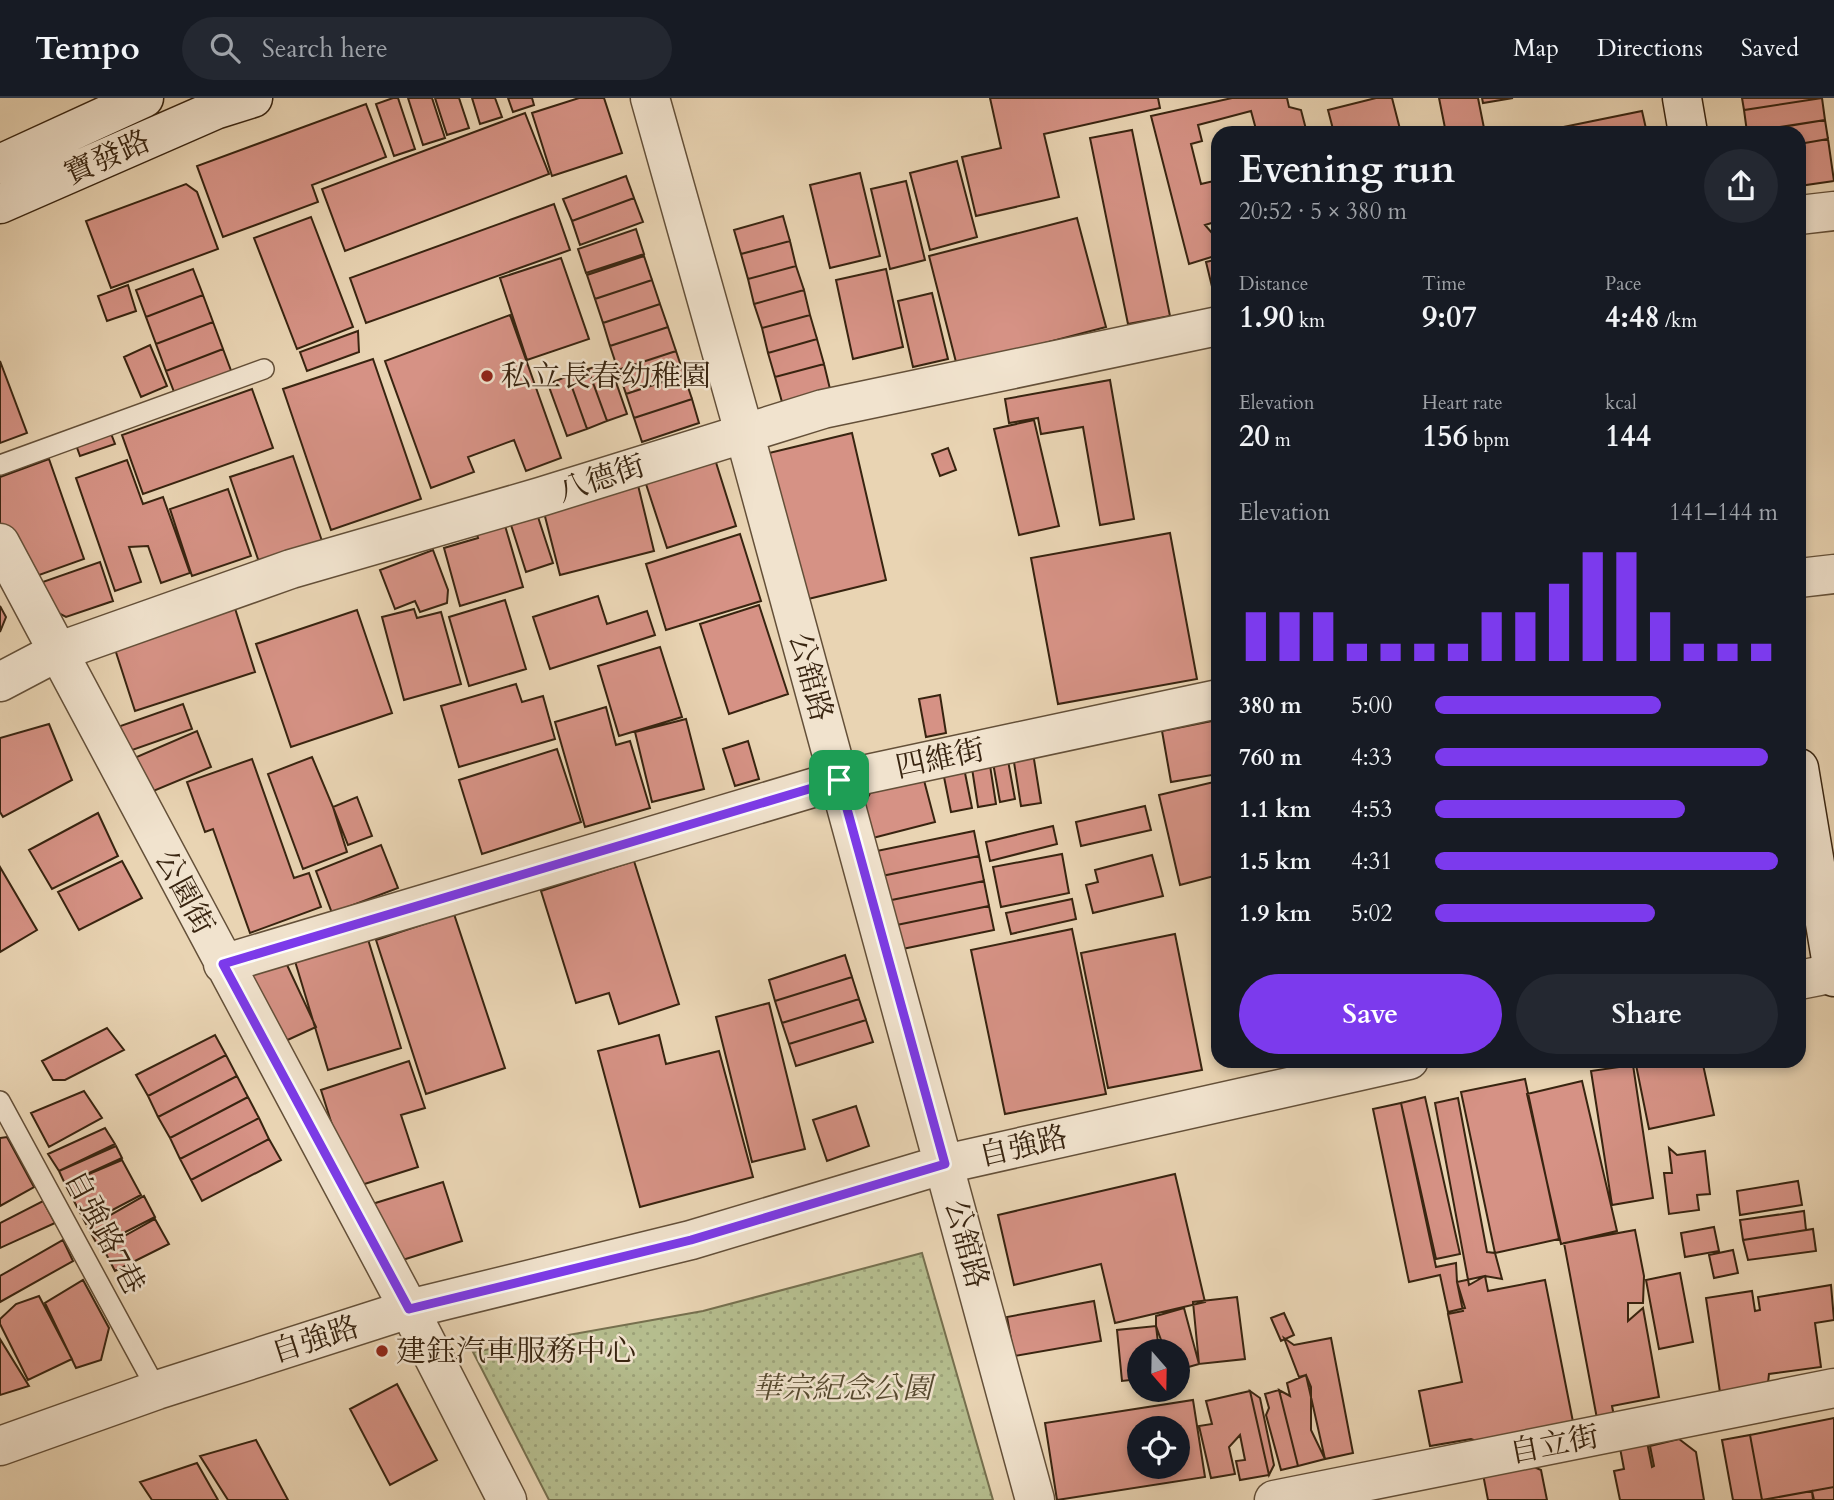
<!DOCTYPE html>
<html lang="en">
<head>
<meta charset="utf-8">
<style>
	body { margin:0; font-family:Cardo,"Noto Serif TC",serif; background:#242831; color:#f1f3f6; height:100vh; display:flex; flex-direction:column; font-size:26px; white-space:nowrap }
	* { box-sizing:border-box; margin:0 }
	p { font-size:23px; color:#9ea1a6 }
	.icon { flex:none; width:38px; height:38px; fill:none; stroke:currentColor; stroke-width:2; stroke-linecap:round; stroke-linejoin:round }
	.map { position:relative; flex:1; overflow:hidden }
	.side { position:absolute; left:1211px; top:28px; width:595px; height:942px; display:flex; flex-direction:column; background:#171b24; border-radius:21px; box-shadow:0 4px 10px #0003 }
	.side>* { flex:none }
	.needle { width:46px; rotate:160deg }
	.tools { position:absolute; left:1127px; top:1241px; display:grid; gap:14px }
	.tools a { display:grid; place-items:center; width:63px; height:63px; border-radius:50%; background:#171b24; box-shadow:0 4px 10px #0003; font-size:35px }
	.pin { position:absolute; display:grid; place-items:center; width:60px; height:60px; color:#fff; margin:-30px; border-radius:14px; box-shadow:0 4px 10px #0006 }
	.round { display:grid; place-items:center; flex:none; width:74px; height:74px; border-radius:37px; background:#242831 }
	.headline { display:flex; align-items:center; justify-content:space-between; height:119px; padding:0 28px }
	h1 { font-size:38px; font-weight:700; line-height:52px }
	.stats { display:grid; grid-template-columns:repeat(3,1fr); gap:10px; height:119px; padding:7px 28px }
	.stats div { display:grid; align-content:center }
	.stats b { font-size:30px; font-weight:700 }
	.stats small { font-size:19px; font-weight:400 }
	.stats p { font-size:19px }
	.chart { height:196px; padding:14px 28px }
	.chart p { display:flex; justify-content:space-between }
	.chart svg { width:100%; height:126px; margin-top:7px; stroke:#7c3aed; stroke-width:6 }
	.button { display:flex; gap:14px; margin-top:auto; padding:14px 28px }
	.button a { flex:1; height:80px; border-radius:42px; background:#7c3aed; color:#fff; font-size:28px; font-weight:700; line-height:80px; text-align:center }
	.button a+a { background:#242831; color:#f1f3f6 }
	ul { padding:0 28px; list-style:none; font-size:23px }
	li { display:grid; grid-template-columns:112px 84px 1fr; align-items:center; height:52px }
	li i { height:18px; border-radius:9px; background:#7c3aed }
	header { display:flex; align-items:center; gap:42px; box-sizing:border-box; height:98px; padding:0 35px; background:#171b24; border-bottom:2px solid #363941 }
	header strong { font-size:33px }
	nav { display:flex; gap:38px; margin-inline-start:auto; font-size:24px }
	.search { width:490px; height:63px; background:#242831; display:flex; align-items:center; gap:18px; box-sizing:border-box; padding:0 24px; border-radius:38px; color:#9ea1a6; font-size:26px }
	.map>svg:first-child { display:block }
</style>
</head>
<body>
<header>
<strong>Tempo</strong>
<div class="search"><svg class="icon" aria-label="search" viewBox="0 0 24 24"><circle cx="10" cy="10" r="6"/><path d="M15 15l6 6"/></svg>Search here</div>
<nav><a>Map</a><a>Directions</a><a>Saved</a></nav>
</header>
<div class="map">
<svg width="1834" height="1402" viewBox="0 0 1834 1402">
	<defs>
		<pattern id="park-dots" width="8" height="8" patternUnits="userSpaceOnUse" patternTransform="scale(1.75)"><rect width="8" height="8" fill="#b5bd8e"/><path d="M2 2h.1M6 6h.1" fill="none" stroke="#9ca279" stroke-width="1.8" stroke-linecap="round"/></pattern>
	</defs>
	<rect width="100%" height="100%" fill="#e9d4b3"/>
	<filter id="stains"><feTurbulence type="fractalNoise" baseFrequency=".00286" numOctaves="4"/><feColorMatrix values="0 0 0 0 .2 0 0 0 0 .09 0 0 0 0 .02 0 0 0 .5 -.17"/></filter>
	<radialGradient id="worn" r=".72"><stop offset=".6" stop-color="#630" stop-opacity="0"/><stop offset="1" stop-color="#630" stop-opacity=".3"/></radialGradient>
	<path fill="url(#park-dots)" stroke="#76704f" stroke-width="2" d="M922,1155L993,1402H549L473,1254L703,1213Z"/>
	<path fill="#d69285" stroke="#382410" stroke-width="2" fill-rule="evenodd" d="M393,0H398L415,51L394,58L376,6Z
		M408,0H432L445,40L423,47Z
		M435,0H459L469,30L447,37Z
		M472,0H495L502,19L480,26Z
		M508,0H532L534,7L513,14Z
		M579,0H604L622,55L552,78L532,15Z
		M990,0H1158L1160,10L1044,36L1059,99L976,118L962,59L1001,50Z
		M1232,0H1287L1289,9L1301,12L1307,35H1257L1251,13L1198,27L1202,43L1191,46L1201,86L1218,82V123L1205,127L1212,135L1218,133V157L1189,166L1151,18Z
		M1376,0H1392L1401,35H1334L1328,12Z
		M1439,0H1478L1485,35H1446Z
		M1482,0H1513L1483,5Z
		M1742,0H1822L1744,12Z
		M1822,0L1825,22L1747,34L1744,12Z
		M366,6L386,59L312,87L318,104L223,139L197,68Z
		M1642,13L1647,35H1534Z
		M525,15L549,76L345,153L322,91Z
		M1825,22L1828,41L1799,46V35H1747Z
		M1132,32L1170,218L1128,226L1090,40Z
		M1828,41L1834,83L1799,88V46Z
		M957,63L977,139L930,152L910,75Z
		M860,75L880,158L830,170L810,87Z
		M626,78L634,100L572,123L563,101Z
		M906,83L925,162L890,171L871,91Z
		M186,86L197,94L218,151L111,190L86,123Z
		M634,100L643,124L580,147L572,123Z
		M554,106L570,152L366,225L350,180Z
		M783,118L790,143L741,156L734,132Z
		M311,119L353,229L297,251L254,140Z
		M1077,120L1106,229L957,268L929,158Z
		M636,131L644,156L586,175L578,151Z
		M790,143L796,168L748,181L741,156Z
		M644,158L652,182L595,201L587,177Z
		M561,160L589,241L527,262L500,180Z
		M1218,161V200L1215,201L1206,164Z
		M796,168L804,192L754,206L748,181Z
		M193,171L203,197L146,219L136,192Z
		M886,171L903,249L853,261L836,182Z
		M652,182L660,206L603,225L595,201Z
		M128,187L136,213L107,223L98,198Z
		M804,192L810,217L762,230L754,206Z
		M932,195L948,261L913,269L898,203Z
		M203,197L213,224L156,246L146,219Z
		M660,206L668,229L610,248L603,225Z
		M510,217L561,360L526,373L514,342L468,359L474,374L431,390L385,263Z
		M810,217L817,241L768,255L762,230Z
		M213,224L223,251L166,273L156,246Z
		M668,229L676,253L618,272L610,248Z
		M358,233L359,254L307,273L300,254Z
		M817,241L824,266L775,279L768,255Z
		M150,247L167,288L141,299L124,259Z
		M223,251L233,278L176,299L166,273Z
		M676,253L684,277L626,296L618,272Z
		M373,261L421,401L331,432L283,291Z
		M0,263L27,335L0,345Z
		M609,264L627,316L607,323L588,271Z
		M824,266L830,291L782,304L775,279Z
		M588,271L607,323L587,331L568,278Z
		M684,277L692,301L634,320L626,296Z
		M568,278L587,331L567,338L548,286Z
		M1110,282L1134,421L1100,427L1083,329L1041,336L1038,320L1009,325L1005,301Z
		M252,291L273,350L143,396L122,337Z
		M692,301L699,325L642,344L634,320Z
		M105,320L115,346L80,358L71,333Z
		M1034,322L1059,428L1019,437L994,331Z
		M852,335L886,482L800,503L765,356Z
		M948,350L956,372L940,378L932,356Z
		M713,355L736,428L667,450L643,377Z
		M293,358L322,443L259,464L230,379Z
		M49,361L84,461L14,486L0,446V379Z
		M127,362L143,406L163,399L190,475L161,485L148,448L129,449L141,484L115,493L76,380Z
		M635,375L654,453L560,477L540,399Z
		M228,391L251,458L192,478L170,411Z
		M501,414L523,489L460,508L444,450L478,440L473,422Z
		M538,419L553,465L526,474L511,427Z
		M1170,435L1197,581L1058,606L1031,460Z
		M740,436L761,503L666,532L646,466Z
		M433,452L448,492L447,505L420,514L415,503L395,511L380,472Z
		M100,464L113,503L66,519L41,506L34,487Z
		M598,498L607,526L647,513L655,537L550,571L533,519Z
		M505,502L526,571L469,588L449,519Z
		M233,504L255,574L135,613L112,542Z
		M759,507L788,596L729,616L700,526Z
		M0,508L6,519L0,534Z
		M414,511L417,520L441,514L461,586L404,602L382,519Z
		M357,512L392,615L291,649L256,546Z
		M660,549L682,619L619,638L598,568Z
		M516,586L522,604L543,598L555,641L459,669L441,608Z
		M940,597L946,635L926,639L919,601Z
		M183,606L192,631L118,657L109,632Z
		M606,609L616,647L630,643L650,710L585,729L555,624Z
		M686,621L704,691L652,704L635,634Z
		M1212,623L1218,656V676L1171,684L1162,633Z
		M49,626L72,682L3,719L0,714V640Z
		M197,633L211,669L139,699L125,664Z
		M748,643L759,681L735,688L723,651Z
		M557,651L581,724L482,756L459,682Z
		M1033,655L1041,705L1021,708L1013,658Z
		M1007,657L1015,701L1000,704L992,659Z
		M312,659L333,709L347,754L303,771L268,676Z
		M252,661L294,780L309,775L321,809L250,835L213,731L205,734L187,684Z
		M989,661L996,706L978,709L971,664Z
		M964,670L972,710L951,714L943,674Z
		M921,671L935,724L865,742L859,716L877,682Z
		M1218,683V777L1180,787L1159,697Z
		M357,699L372,738L348,747L333,709Z
		M1145,708L1151,732L1081,748L1076,724Z
		M98,715L118,758L52,791L29,752Z
		M1053,728L1057,746L990,763L986,744Z
		M974,733L979,758L872,780L867,755Z
		M381,747L398,790L332,815L316,773Z
		M1062,756L1069,795L1001,809L993,769Z
		M1152,757L1163,798L1093,815L1086,787L1098,784L1095,772Z
		M979,758L984,783L877,805L872,780Z
		M122,763L142,800L79,832L58,794Z
		M634,763L679,906L619,926L609,895L576,905L541,793Z
		M0,769L37,832L0,854Z
		M984,783L989,808L882,830L877,805Z
		M1072,801L1076,821L1011,836L1006,815Z
		M989,808L994,832L888,854L882,830Z
		M454,816L505,970L426,996L376,842Z
		M1072,831L1106,996L1005,1016L971,852Z
		M1175,836L1202,972L1108,990L1081,855Z
		M367,838L401,950L328,972L294,860Z
		M280,852L316,929L270,950L244,868Z
		M845,857L852,879L775,903L769,882Z
		M852,879L859,901L782,925L775,903Z
		M859,901L866,922L789,946L782,925Z
		M769,905L805,1051L752,1064L716,919Z
		M866,922L873,944L796,968L789,946Z
		M107,930L124,952L65,982H53L42,963Z
		M215,937L226,957L148,998L136,977Z
		M659,937L666,966L719,953L753,1079L640,1109L598,953Z
		M226,957L237,978L158,1019L148,998Z
		M1635,962H1702L1714,1017L1649,1031Z
		M409,963L425,1010L401,1017L418,1069L352,1090L321,992Z
		M1633,967L1653,1100L1612,1107L1591,973Z
		M237,978L248,999L170,1040L158,1019Z
		M1525,981L1559,1141L1495,1155L1461,994Z
		M1582,983L1617,1133L1561,1146L1527,996Z
		M84,993L102,1020L49,1049L31,1015Z
		M248,999L259,1020L180,1061L170,1040Z
		M1425,999L1460,1156L1436,1161L1401,1005Z
		M1458,1000L1487,1154L1495,1155L1502,1181L1485,1178L1469,1187L1435,1005Z
		M1401,1005L1436,1169L1456,1165L1457,1184L1465,1210L1448,1214L1440,1177L1409,1184L1373,1011Z
		M856,1008L869,1048L827,1063L813,1022Z
		M259,1020L269,1041L191,1082L180,1061Z
		M105,1030L115,1046L59,1073L48,1056Z
		M7,1039L34,1089L0,1108V1040Z
		M269,1041L281,1062L202,1103L191,1082Z
		M116,1048L122,1060L65,1086L59,1073Z
		M1669,1050L1677,1057L1705,1053L1710,1096L1697,1097L1699,1112L1669,1116L1664,1075H1672Z
		M122,1062L141,1097L86,1126L65,1086Z
		M1175,1076L1205,1204L1115,1225L1101,1166L1014,1187L998,1117Z
		M1798,1083L1802,1107L1740,1117L1737,1093Z
		M443,1084L462,1143L387,1167L369,1107Z
		M144,1098L155,1119L98,1148L88,1130Z
		M43,1103L55,1125L0,1150V1125Z
		M1804,1113L1806,1132L1743,1142L1740,1122Z
		M155,1121L169,1146L115,1173L103,1150Z
		M1714,1129L1719,1153L1685,1159L1681,1135Z
		M1813,1131L1816,1153L1748,1162L1743,1142Z
		M1635,1132L1644,1178L1643,1205H1628V1223L1643,1210L1659,1299L1612,1308L1615,1323L1598,1326L1564,1145Z
		M63,1142L73,1163L0,1204V1178Z
		M1733,1152L1738,1175L1714,1180L1709,1157Z
		M1680,1175L1693,1244L1659,1251L1646,1182Z
		M1485,1178L1488,1193L1545,1182L1574,1329L1485,1346L1471,1341L1430,1348L1419,1293L1462,1284L1448,1216L1463,1213L1457,1184Z
		M83,1182L109,1230L101,1262L76,1270L45,1205Z
		M1831,1187L1834,1222L1815,1225L1821,1269L1769,1276L1767,1294L1721,1301L1706,1200L1752,1193L1755,1213L1760,1212L1758,1199Z
		M39,1198L72,1261L28,1282L0,1226V1221L16,1206Z
		M1237,1199L1245,1261L1199,1266L1193,1204Z
		M1094,1203L1101,1243L1014,1258L1007,1219Z
		M1184,1210L1199,1266L1178,1272V1253H1165L1156,1228V1218Z
		M1284,1215L1294,1237L1281,1243L1271,1220Z
		M1156,1228L1159,1253H1139V1281L1122,1283L1117,1232Z
		M1284,1240L1294,1247L1331,1240L1353,1355L1325,1361L1311,1332V1289L1306,1277L1299,1279Z
		M0,1241L29,1288L0,1297Z
		M1306,1277L1325,1361L1298,1368L1279,1292L1290,1298L1287,1285Z
		M397,1286L437,1362L390,1387L350,1311Z
		M1279,1292L1298,1368L1281,1372L1266,1317L1269,1310L1265,1296Z
		M1250,1293L1260,1300L1274,1367L1269,1377Z
		M1250,1293L1269,1377L1240,1382L1236,1363L1245,1362L1240,1337L1229,1349L1235,1376L1211,1380L1199,1328L1212,1326L1206,1303Z
		M1193,1302L1205,1379L1057,1402L1045,1325ZM1139,1330H1178V1368H1139Z
		M1834,1320V1389L1762,1402L1750,1337Z
		M1750,1337L1762,1402L1812,1393L1814,1402H1733L1722,1342Z
		M1679,1341L1696,1354L1704,1402H1620L1614,1373L1624,1371L1620,1350L1647,1344L1652,1369L1654,1368L1650,1348Z
		M256,1342L288,1402H228L200,1358Z
		M1520,1363L1541,1372L1547,1402H1488L1482,1371Z
		M197,1365L218,1402H152L140,1384Z
		M1834,1389V1402H1813L1812,1393Z"/>
	<g fill="none" stroke-linecap="round" stroke-linejoin="round">
		<defs>
			<path id="service" d="M0,367L264,271
				M0,1003L157,1292"/>
			<path id="minor" d="M650,0L744,334L1035,1402
				M1799,117L1834,113
				M0,445L409,1211L507,1402
				M1799,480L1834,476
				M0,584L57,554L291,471L540,399L823,311L1218,228
				M223,866L839,682L1218,601
				M1799,882L1834,875
				M0,1348L157,1292L409,1211L691,1142L945,1066L1409,962
				M1274,1402L1834,1290"/>
			<path id="secondary" d="M1682,0L1688,35
				M0,66L144,0
				M0,106L215,12L253,0
				M1799,670L1834,879"/>
		</defs>
		<use href="#service" stroke="#645039" stroke-width="22"/>
		<use href="#minor" stroke="#645039" stroke-width="41"/>
		<use href="#secondary" stroke="#382410" stroke-width="41"/>
		<use href="#service" stroke="#f1e3ce" stroke-width="19"/>
		<use href="#minor" stroke="#f1e3ce" stroke-width="38"/>
		<use href="#secondary" stroke="#f1e3ce" stroke-width="38"/>
	</g>
	<g fill="none" stroke-linecap="round" stroke-linejoin="round">
		<defs>
			<path id="route" d="M839,682L945,1066L691,1142L409,1211L223,866Z"/>
		</defs>
		<use href="#route" stroke="#fff" stroke-width="14"/>
		<use href="#route" stroke="#7c3aed" stroke-width="9"/>
	</g>
	<g fill="#8f2418" stroke="#f1e3ce" stroke-width="2.5">
		<circle cx="487" cy="278" r="7"/>
		<circle cx="382" cy="1253" r="7"/>
	</g>
	<g text-anchor="middle" stroke-width="5" stroke-linejoin="round" paint-order="stroke">
		<g font-size="30" fill="#382410" stroke="#f1e3ce">
			<text transform="translate(107 59) rotate(-24)" y="10">寶發路</text>
			<text transform="translate(601 380) rotate(-18)" y="10">八德街</text>
			<text transform="translate(811 579) rotate(75)" y="10">公舘路</text>
			<text transform="translate(940 660) rotate(-12)" y="10">四維街</text>
			<text transform="translate(185 794) rotate(62)" y="10">公園街</text>
			<text transform="translate(1023 1048) rotate(-13)" y="10">自強路</text>
			<text transform="translate(105 1134) rotate(62)" y="10">自強路7巷</text>
			<text transform="translate(967 1146) rotate(75)" y="10">公舘路</text>
			<text transform="translate(315 1241) rotate(-18)" y="10">自強路</text>
			<text transform="translate(1554 1346) rotate(-11)" y="10">自立街</text>
		</g>
		<g font-size="30" fill="#382410" stroke="#f1e3ce" text-anchor="start">
			<text x="501" y="288">私立長春幼稚園</text>
			<text x="396" y="1263">建鈺汽車服務中心</text>
		</g>
		<g font-size="30" font-style="italic" fill="#574a30" stroke="#f1e3ce">
			<text x="842" y="1300">華宗紀念公園</text>
		</g>
	</g>
	<rect width="100%" height="100%" filter="url(#stains)"/>
	<rect width="100%" height="100%" fill="url(#worn)"/>
</svg>
<div class="tools">
<a><svg class="needle" viewBox="-14 -14 28 28"><path d="M0-13l5 13h-10z" fill="#e53935"/><path d="M0 13l5-13h-10z" fill="#9ea1a6"/></svg></a>
<a><svg class="icon" aria-label="locate" viewBox="0 0 24 24"><circle cx="12" cy="12" r="6"/><path d="M12 2v4M12 18v4M2 12h4M18 12h4"/></svg></a>
</div>
<div class="pin" style="left:839px;top:682px;background:#1e9e55"><svg class="icon" aria-label="arrive" viewBox="0 0 24 24"><path d="M6 21V4h12l-3 4 3 4H6"/></svg></div>
<section class="side">
<div class="headline"><div><h1>Evening run</h1><p>20:52 · 5 × 380 m</p></div><a class="round"><svg class="icon" aria-label="share" viewBox="0 0 24 24"><path d="M12 15V3M7 8l5-5 5 5M5 13v7h14v-7"/></svg></a></div>
<div class="stats">
<div><p>Distance</p><b>1.90<small> km</small></b></div>
<div><p>Time</p><b>9:07</b></div>
<div><p>Pace</p><b>4:48<small> /km</small></b></div>
</div>
<div class="stats">
<div><p>Elevation</p><b>20<small> m</small></b></div>
<div><p>Heart rate</p><b>156<small> bpm</small></b></div>
<div><p>kcal</p><b>144</b></div>
</div>
<div class="chart"><p><span>Elevation</span>141–144 m</p>
<svg viewBox="0 0 160 44" preserveAspectRatio="none"><path d="M5 44V27M15 44V27M25 44V27M35 44V38M45 44V38M55 44V38M65 44V38M75 44V27M85 44V27M95 44V17M105 44V6M115 44V6M125 44V27M135 44V38M145 44V38M155 44V38"/></svg>
</div>
<ul>
<li><b>380 m</b>5:00<i style="width:66%"></i></li>
<li><b>760 m</b>4:33<i style="width:97%"></i></li>
<li><b>1.1 km</b>4:53<i style="width:73%"></i></li>
<li><b>1.5 km</b>4:31<i style="width:100%"></i></li>
<li><b>1.9 km</b>5:02<i style="width:64%"></i></li>
</ul>
<div class="button"><a>Save</a><a>Share</a></div>
</section>
</div>
</body>
</html>
